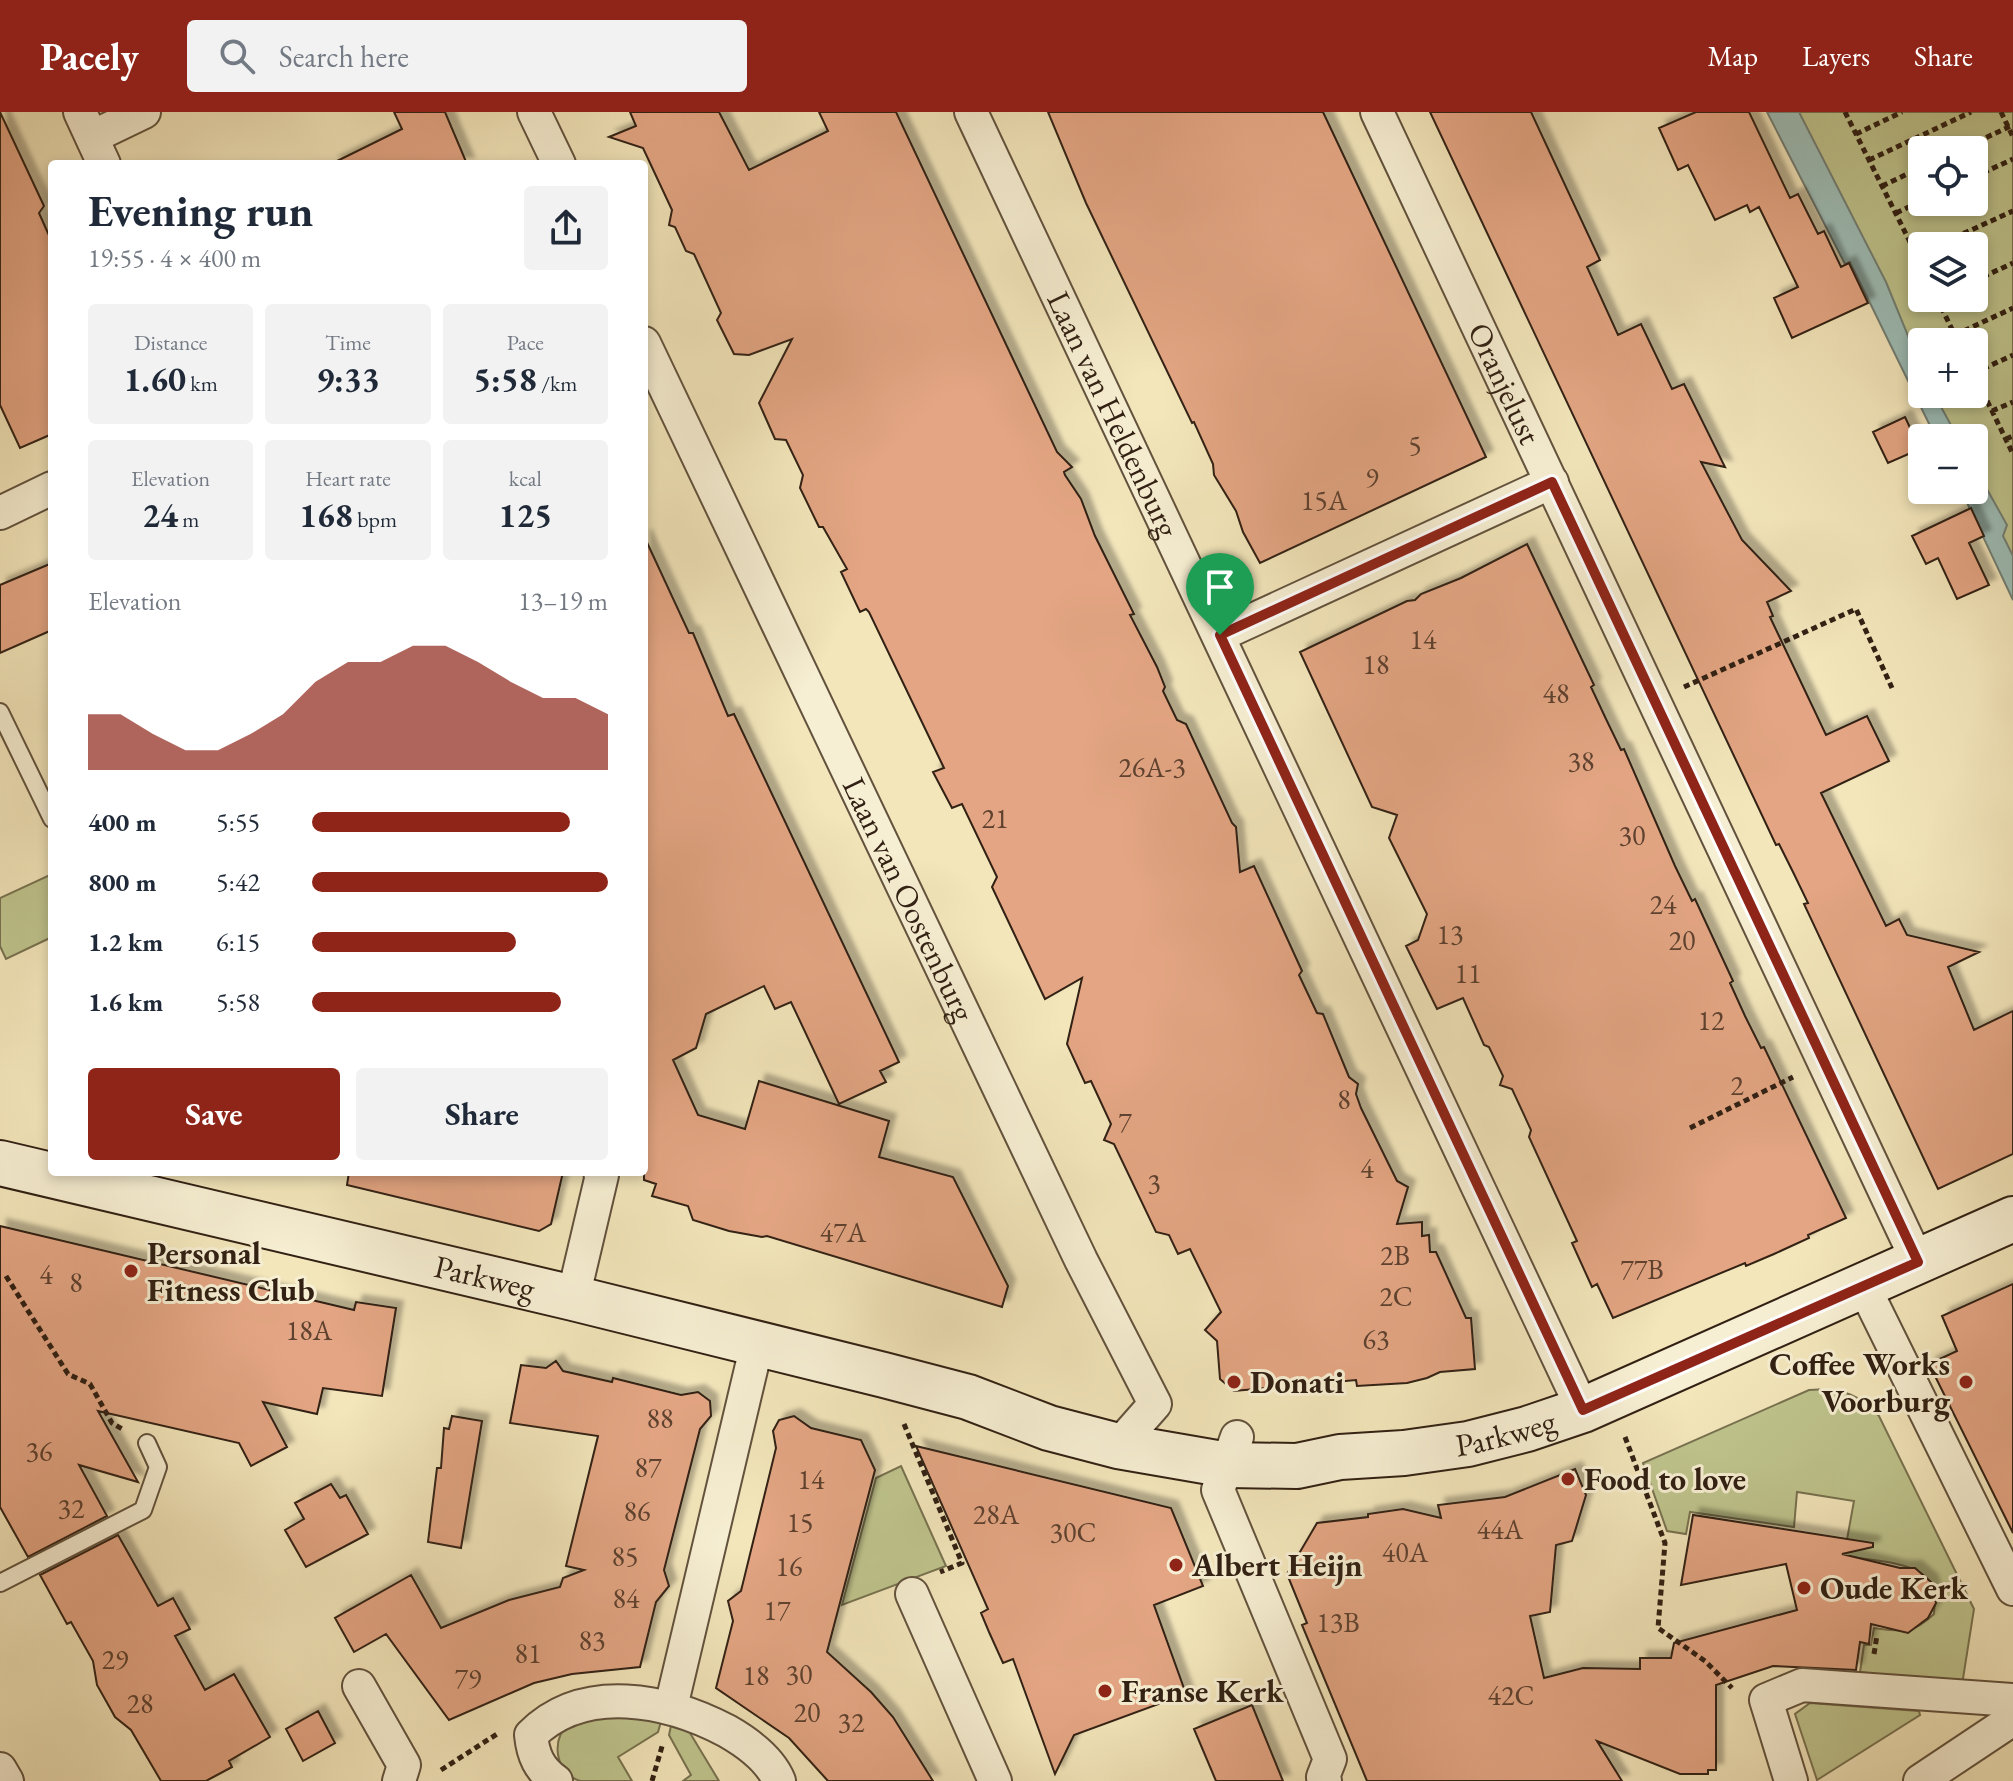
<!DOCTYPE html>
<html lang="en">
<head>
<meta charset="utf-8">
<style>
	body { margin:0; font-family:"EB Garamond",serif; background:#f2f2f3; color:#1f2937; height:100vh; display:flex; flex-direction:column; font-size:30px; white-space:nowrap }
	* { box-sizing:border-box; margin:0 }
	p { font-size:26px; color:#747a83 }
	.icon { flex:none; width:44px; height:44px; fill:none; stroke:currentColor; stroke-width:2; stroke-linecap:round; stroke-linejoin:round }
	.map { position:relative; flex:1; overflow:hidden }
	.drawer { position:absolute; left:48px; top:48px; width:600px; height:1016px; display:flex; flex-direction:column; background:#fff; border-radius:8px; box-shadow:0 4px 12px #0003 }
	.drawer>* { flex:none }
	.buttons { position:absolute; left:1908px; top:24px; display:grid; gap:16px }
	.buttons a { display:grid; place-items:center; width:80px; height:80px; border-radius:8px; background:#fff; box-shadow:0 4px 12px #0003; font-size:40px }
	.pin { position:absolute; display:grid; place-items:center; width:68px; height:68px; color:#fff; margin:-82px -34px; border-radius:50% 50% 50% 0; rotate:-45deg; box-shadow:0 0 8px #0007 }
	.pin .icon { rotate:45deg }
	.round { display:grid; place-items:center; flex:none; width:84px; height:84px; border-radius:8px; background:#f2f2f3 }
	.headline { display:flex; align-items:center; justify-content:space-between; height:136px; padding:0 40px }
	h1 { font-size:44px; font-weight:700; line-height:60px }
	.stats { display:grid; grid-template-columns:repeat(3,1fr); gap:12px; height:136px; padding:8px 40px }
	.stats div { display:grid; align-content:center; border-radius:8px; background:#f2f2f3; text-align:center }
	.stats b { font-size:34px; font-weight:700 }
	.stats small { font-size:22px; font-weight:400 }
	.stats p { font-size:22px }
	.chart { height:224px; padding:16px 40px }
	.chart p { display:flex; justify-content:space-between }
	.chart svg { width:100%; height:144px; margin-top:8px; fill:#8f2418; opacity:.7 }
	.primary-button { display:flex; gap:16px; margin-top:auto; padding:16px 40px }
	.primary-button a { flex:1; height:92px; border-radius:8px; background:#8f2418; color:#fff; font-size:32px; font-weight:700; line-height:92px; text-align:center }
	.primary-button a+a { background:#f2f2f3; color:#1f2937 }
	ul { padding:0 40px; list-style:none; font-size:26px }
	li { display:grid; grid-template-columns:128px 96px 1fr; align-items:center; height:60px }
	li i { height:20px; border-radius:10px; background:#8f2418 }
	header { display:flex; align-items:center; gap:48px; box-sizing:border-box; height:112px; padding:0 40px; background:#8f2418; color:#fff }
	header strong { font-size:38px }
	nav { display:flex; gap:44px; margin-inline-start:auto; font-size:28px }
	.search { width:560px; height:72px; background:#f2f2f3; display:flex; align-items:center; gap:20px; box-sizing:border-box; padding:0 28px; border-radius:8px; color:#747a83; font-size:30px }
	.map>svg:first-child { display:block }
</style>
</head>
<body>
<header>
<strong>Pacely</strong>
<div class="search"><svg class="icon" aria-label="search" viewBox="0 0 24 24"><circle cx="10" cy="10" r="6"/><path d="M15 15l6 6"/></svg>Search here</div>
<nav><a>Map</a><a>Layers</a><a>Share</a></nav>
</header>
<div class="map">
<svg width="2013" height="1669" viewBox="0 0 2013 1669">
	<defs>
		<filter id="shadow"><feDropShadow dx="7" dy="-7" stdDeviation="2" flood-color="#0004"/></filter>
	</defs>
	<rect width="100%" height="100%" fill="#f3e6bb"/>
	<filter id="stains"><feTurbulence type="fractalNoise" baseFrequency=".0025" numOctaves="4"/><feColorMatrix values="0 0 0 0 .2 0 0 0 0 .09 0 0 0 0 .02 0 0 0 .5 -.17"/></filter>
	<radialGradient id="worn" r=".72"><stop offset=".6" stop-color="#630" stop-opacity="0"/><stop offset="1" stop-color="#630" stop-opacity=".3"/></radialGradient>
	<path fill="#bfc48d" stroke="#787250" stroke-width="2" fill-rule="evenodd" d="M1788,0H2013V466L1974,378V326H1945L1924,282H1974V230H1922V278ZM1922,38H1974V90H1922ZM1922,134H1974V186H1922Z
		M52,762V825L6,847L0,834V786Z
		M1829,1277C1851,1280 1864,1288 1879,1304L1974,1497L1962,1573L1860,1560L1864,1533H1871L1874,1516C1902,1520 1913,1522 1934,1502C1934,1496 1936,1489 1935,1483C1932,1448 1871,1449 1844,1444L1854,1389L1797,1380L1794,1415L1690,1400L1686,1422L1667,1419L1643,1351L1809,1278Z
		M901,1354L946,1454L842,1493L876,1366Z
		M1810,1591L1919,1599L1920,1603L1817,1668L1795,1602Z
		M598,1603L662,1606L658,1620L618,1645L632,1669C616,1669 596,1669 581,1669C554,1663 549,1622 573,1609C580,1606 590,1605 598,1603Z
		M672,1609L687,1616L719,1669H683L691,1663L669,1623Z"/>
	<path fill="#9dbeb7" stroke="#727f75" stroke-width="2" d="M1767,0H1799L1886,170L1922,258V282H1934L1958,326H1936L1850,150L1845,152Z
		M1974,354L2007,413L2003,424L2013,444V488L1961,378H1974Z"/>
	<path fill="#e3a583" stroke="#312013" stroke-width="2" filter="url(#shadow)" d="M0,0L44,94L39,101L52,130V322L20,336L0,293Z
		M394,0H445L467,52H331L402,17Z
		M630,0H719L749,58L828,19L819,0H896L1057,340L1072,355L1064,360L1065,363L1081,387L1095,424L1134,502L1130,503L1157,555L1165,575L1163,579L1177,608L1186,612L1232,711L1236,715L1240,760L1254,754L1302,859L1299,863L1317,901L1323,902L1349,965L1358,972L1356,982L1361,996L1397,1069L1408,1075L1397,1112L1422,1110V1124L1429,1123L1430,1140H1436L1466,1206H1471L1475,1257L1440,1260L1427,1266L1407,1271L1357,1274L1356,1268L1234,1279L1220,1267L1217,1229L1205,1218L1221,1200L1190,1137L1178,1142L1169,1123L1156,1120L1114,1032L1104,1028L1111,1012L1091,969L1085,971L1067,932L1082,866L1045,887L992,775L997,765L962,692L952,696L933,660L944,656L869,500L866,497L860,500L841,460L847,457L823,415H819L800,376L803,363L786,328L775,327L759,291L792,227L749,243L734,242L717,208L721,201L694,142L686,139L675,115L669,113L672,98L643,36L609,25L636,14Z
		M1048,0H1323L1486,345L1260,451L1243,420L1236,399L1214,363L1213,352L1194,310L1192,311L1086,91Z
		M1430,0H1531L1600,148L1587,155L1618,223L1641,212L1672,277L1684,272L1725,355L1701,350L1742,428L1791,479L1767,490L1773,504L1770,505L1826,623L1867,604L1889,649L1821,681L1886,814L1899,807L1907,823L1979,840L1948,855L1974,918L2013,899V1042L1938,1077L1804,792L1808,791L1793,760L1779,732L1776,733Z
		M1696,0H1749L1790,86L1798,82L1818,122L1824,119L1841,155L1849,151L1868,191L1792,226L1774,186L1798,175L1759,95L1750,100L1747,93L1715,108L1688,53L1678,58L1659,16Z
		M1905,305L1920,337L1888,351L1873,320Z
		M1971,396L1984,424L1969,431L1989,473L1957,487L1938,446L1926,452L1912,424Z
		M644,424L689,521H693L728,604L734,602L899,950L880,959L886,970L839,992L791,890L775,897L764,874L706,902L696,936L673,948L698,1003L745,1017L759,969L889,1009L879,1045L953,1065L1008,1174L1002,1195L767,1124L762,1125L729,1119L693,1108L688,1094L652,1084L656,1072L644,1068Z
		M1527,432L1594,573L1591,575L1606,607L1621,638L1624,637L1675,754L1692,789L1695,787L1733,869L1730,871L1745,904L1761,936L1764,935L1846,1106L1808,1123L1809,1126L1774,1142L1746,1154L1745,1151L1613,1206L1597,1172L1592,1175L1572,1131L1577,1129L1529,1025L1531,1018L1512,977L1500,973L1503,964L1489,935L1484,933L1463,886L1437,897L1406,834L1418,828L1427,802L1389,726L1397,703L1372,695L1300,540L1407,489L1415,488L1421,482L1461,466Z
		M52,451V518L0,541V473Z
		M349,1060H563L551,1112L539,1119L347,1073Z
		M0,1114L354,1198L356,1190L396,1196L382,1284L323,1276L317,1302L263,1290L287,1335L251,1354L239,1331L98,1299L138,1370L79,1353L107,1404L28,1445L0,1395Z
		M2013,1172V1421L1929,1252L1957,1239L1942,1204Z
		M556,1249L563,1259L612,1270L613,1266L681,1283L698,1280L710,1289L711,1304L700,1317L664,1458L669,1474L656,1490L640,1555L572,1562L534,1571L449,1608L386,1522L354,1540L335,1506L411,1463L441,1516L509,1488L560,1475L563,1466L584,1458L566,1454L598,1324L510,1311L521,1253L546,1256Z
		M452,1304L482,1309L461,1436L428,1430L437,1356H441L444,1316L449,1317Z
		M794,1304L811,1316L861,1328L875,1358L827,1540L871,1580L893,1605L933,1669H828L789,1626L716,1576L733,1509L728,1489L741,1479L776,1336L773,1319L779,1308Z
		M916,1334L1171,1396L1203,1474L1154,1493L1186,1582L1074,1623L1055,1662L1013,1547L1003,1551L989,1520L981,1501L988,1497Z
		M1575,1357L1586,1383L1572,1429L1556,1433L1550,1500L1530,1504L1544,1566L1583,1556L1640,1557V1546H1671L1674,1531L1797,1498L1786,1452L1681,1473L1693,1403L1873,1431V1435L1842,1442L1900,1456H1915L1931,1470L1936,1491L1928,1506L1908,1521L1871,1512L1869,1532L1860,1530L1856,1558L1773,1554L1716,1573V1658H1708V1662H1680L1597,1629L1622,1669H1367L1302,1513L1307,1511L1287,1462L1317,1411L1368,1405V1402L1403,1397L1441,1406L1438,1393L1505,1385Z
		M331,1372L340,1386L346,1383L368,1422L306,1455L285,1418L304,1407L295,1391Z
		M118,1423L158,1494L173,1486L190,1517L175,1524L205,1578L234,1562L270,1625L229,1649L232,1655L206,1669H161L131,1618L115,1605L110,1596L97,1573L93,1549L71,1510L67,1512L40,1463Z
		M1252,1593L1283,1669H1216L1194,1617Z
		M318,1599L335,1631L303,1649L286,1617Z"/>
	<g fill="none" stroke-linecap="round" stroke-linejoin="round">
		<defs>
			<path id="lane" d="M0,600L52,707
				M0,1471L143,1398L158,1355L147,1331"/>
			<g id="street">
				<path d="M80,0L104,52"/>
				<path d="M534,0L559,52"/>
				<path id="s1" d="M971,0L1583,1298"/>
				<path id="s2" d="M1377,0L1918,1150"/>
				<path d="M92,25L144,0"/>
				<path id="s3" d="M644,231L1081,1148L1155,1292L1118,1334"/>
				<path d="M0,401L52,376"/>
				<path d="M1220,523L1552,370"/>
				<path d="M1864,1175L2013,1477"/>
				<path d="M573,1186L602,1063L600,1060"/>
				<path d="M1237,1325L1218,1378L1330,1647L1323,1665L1325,1669"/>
				<path d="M912,1482L995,1669"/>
				<path d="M359,1574L404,1653L399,1669"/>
				<path d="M671,1595L757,1232"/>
				<path d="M0,1657L7,1669"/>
				<path d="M556,1669C539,1657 533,1643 531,1623C584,1570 668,1588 727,1619C748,1631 770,1647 779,1669"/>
				<path d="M1791,1669L1766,1588L1802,1573L2013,1588"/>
				<path d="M1920,1669L2013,1607"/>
			</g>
			<g id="secondary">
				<path id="s4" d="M0,1051L573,1186L884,1263L968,1285L1049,1316L1118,1334L1228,1353L1297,1354L1340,1345L1404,1341L1468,1332L1527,1317L1583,1298L2013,1107"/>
			</g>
		</defs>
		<use href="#lane" stroke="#62523d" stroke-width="20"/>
		<use href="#street" stroke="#62523d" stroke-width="36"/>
		<use href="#secondary" stroke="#312013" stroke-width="48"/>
		<path stroke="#312013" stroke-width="5" stroke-dasharray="6 4" stroke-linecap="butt" d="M1845,0L1922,154
			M2001,0L2013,25
			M1856,22L1902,0
			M1959,38L2013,13
			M1869,48L1971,0
			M1974,65L2013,47
			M1882,74L1922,55
			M1896,101L1922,89
			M1936,134L2013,99
			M1974,169L2013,151
			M1937,186L1958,230
			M1955,223L2013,196
			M1974,261L2013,243
			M1974,262L2013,342
			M1992,299L2013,290
			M2006,327L2013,324
			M1684,575L1856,497L1892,576
			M1690,1016L1793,965
			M6,1164L68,1262L90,1272L112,1311L124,1318
			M904,1312L962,1451L940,1460
			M1625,1325L1665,1431L1658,1516L1705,1549L1732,1576
			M1874,1542L1877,1523
			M441,1658L497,1622
			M652,1669L663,1631"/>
		<use href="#lane" stroke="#f7efd3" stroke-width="16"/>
		<use href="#street" stroke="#f7efd3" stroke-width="32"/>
		<use href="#secondary" stroke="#f7efd3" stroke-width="44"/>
	</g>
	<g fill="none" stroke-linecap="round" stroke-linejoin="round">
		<defs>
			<path id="route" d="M1552,370L1918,1150L1583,1298L1220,523Z"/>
		</defs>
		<use href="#route" stroke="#fff" stroke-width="16"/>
		<use href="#route" stroke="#8f2418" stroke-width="10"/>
	</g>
	<g fill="#8f2418" stroke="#f7efd3" stroke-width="3">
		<circle cx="131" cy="1159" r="8"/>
		<circle cx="1234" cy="1270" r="8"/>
		<circle cx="1966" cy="1270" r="8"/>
		<circle cx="1568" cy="1367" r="8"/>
		<circle cx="1176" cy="1453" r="8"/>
		<circle cx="1804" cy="1476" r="8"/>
		<circle cx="1105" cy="1579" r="8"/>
	</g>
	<g text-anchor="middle" stroke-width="6" stroke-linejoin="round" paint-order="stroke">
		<g font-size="28" fill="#5e412f">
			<text x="1415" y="343">5</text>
			<text x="1372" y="375">9</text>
			<text x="1324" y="398">15A</text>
			<text x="1423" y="537">14</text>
			<text x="1376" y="562">18</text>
			<text x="1556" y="591">48</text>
			<text x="1581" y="659">38</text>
			<text x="1152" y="665">26A-3</text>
			<text x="995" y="716">21</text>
			<text x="1632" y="733">30</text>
			<text x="1663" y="802">24</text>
			<text x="1450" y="832">13</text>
			<text x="1682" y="838">20</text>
			<text x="1468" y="871">11</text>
			<text x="1711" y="918">12</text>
			<text x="1737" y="983">2</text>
			<text x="1344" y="997">8</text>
			<text x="1125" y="1020">7</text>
			<text x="1367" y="1066">4</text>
			<text x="1154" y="1081">3</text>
			<text x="843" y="1130">47A</text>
			<text x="1395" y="1153">2B</text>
			<text x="1642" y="1167">77B</text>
			<text x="46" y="1172">4</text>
			<text x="76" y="1180">8</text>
			<text x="1396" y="1194">2C</text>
			<text x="309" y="1228">18A</text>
			<text x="1376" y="1237">63</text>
			<text x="660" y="1316">88</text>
			<text x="39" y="1349">36</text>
			<text x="648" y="1365">87</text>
			<text x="811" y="1377">14</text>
			<text x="71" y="1406">32</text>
			<text x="637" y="1409">86</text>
			<text x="996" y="1412">28A</text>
			<text x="800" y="1420">15</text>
			<text x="1500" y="1427">44A</text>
			<text x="1073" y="1430">30C</text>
			<text x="1405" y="1450">40A</text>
			<text x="625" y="1454">85</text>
			<text x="789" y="1464">16</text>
			<text x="626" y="1496">84</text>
			<text x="777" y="1508">17</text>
			<text x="1338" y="1520">13B</text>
			<text x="592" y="1538">83</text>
			<text x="528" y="1551">81</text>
			<text x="115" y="1557">29</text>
			<text x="799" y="1572">30</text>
			<text x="756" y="1573">18</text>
			<text x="468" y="1576">79</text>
			<text x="1511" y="1593">42C</text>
			<text x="140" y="1601">28</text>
			<text x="807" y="1610">20</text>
			<text x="851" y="1620">32</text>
		</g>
		<g font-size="32" fill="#312013" stroke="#f7efd3">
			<text dy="11" stroke="none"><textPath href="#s2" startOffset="300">Oranjelust</textPath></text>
			<text dy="11" stroke="none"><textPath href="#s1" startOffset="334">Laan van Heldenburg</textPath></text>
			<text dy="11" stroke="none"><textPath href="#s3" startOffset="616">Laan van Oostenburg</textPath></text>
			<text dy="11" stroke="none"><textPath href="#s4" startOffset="498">Parkweg</textPath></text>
			<text dy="11" stroke="none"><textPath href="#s4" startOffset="1546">Parkweg</textPath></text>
		</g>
		<g font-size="32" font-weight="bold" fill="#312013" stroke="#f7efd3" text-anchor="start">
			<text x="147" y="1152">Personal<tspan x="147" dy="37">Fitness Club</tspan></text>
			<text x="1950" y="1263" text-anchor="end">Coffee Works<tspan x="1950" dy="37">Voorburg</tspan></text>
			<text x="1250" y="1281">Donati</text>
			<text x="1584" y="1378">Food to love</text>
			<text x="1192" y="1464">Albert Heijn</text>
			<text x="1820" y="1487">Oude Kerk</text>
			<text x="1121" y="1590">Franse Kerk</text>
		</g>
	</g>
	<rect width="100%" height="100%" filter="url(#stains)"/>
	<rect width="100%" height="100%" fill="url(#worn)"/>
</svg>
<div class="buttons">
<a><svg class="icon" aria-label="locate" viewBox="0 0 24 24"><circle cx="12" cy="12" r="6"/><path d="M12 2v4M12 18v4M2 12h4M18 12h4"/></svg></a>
<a><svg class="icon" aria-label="layers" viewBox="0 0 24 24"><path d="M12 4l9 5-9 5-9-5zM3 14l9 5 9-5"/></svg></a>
<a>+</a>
<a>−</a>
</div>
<div class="pin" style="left:1220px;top:523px;background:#1e9e55"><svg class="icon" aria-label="arrive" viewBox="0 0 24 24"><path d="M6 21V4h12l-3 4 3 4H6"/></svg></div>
<section class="drawer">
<div class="headline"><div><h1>Evening run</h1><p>19:55 · 4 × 400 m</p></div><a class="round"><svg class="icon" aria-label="share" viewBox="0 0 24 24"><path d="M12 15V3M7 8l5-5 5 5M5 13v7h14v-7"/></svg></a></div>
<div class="stats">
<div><p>Distance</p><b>1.60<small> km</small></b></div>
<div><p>Time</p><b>9:33</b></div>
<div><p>Pace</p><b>5:58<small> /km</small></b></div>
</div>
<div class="stats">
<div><p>Elevation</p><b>24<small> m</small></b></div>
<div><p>Heart rate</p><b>168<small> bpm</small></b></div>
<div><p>kcal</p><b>125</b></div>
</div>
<div class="chart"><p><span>Elevation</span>13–19 m</p>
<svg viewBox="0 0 160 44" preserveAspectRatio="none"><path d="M0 44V27L10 27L20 33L30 38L40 38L50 33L60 27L70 17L80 11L90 11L100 6L110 6L120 11L130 17L140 22L150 22L160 27V44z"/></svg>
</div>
<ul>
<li><b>400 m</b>5:55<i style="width:87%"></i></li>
<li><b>800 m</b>5:42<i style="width:100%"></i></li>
<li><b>1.2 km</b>6:15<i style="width:69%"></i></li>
<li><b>1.6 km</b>5:58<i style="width:84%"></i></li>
</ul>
<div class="primary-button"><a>Save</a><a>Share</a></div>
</section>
</div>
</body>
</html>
